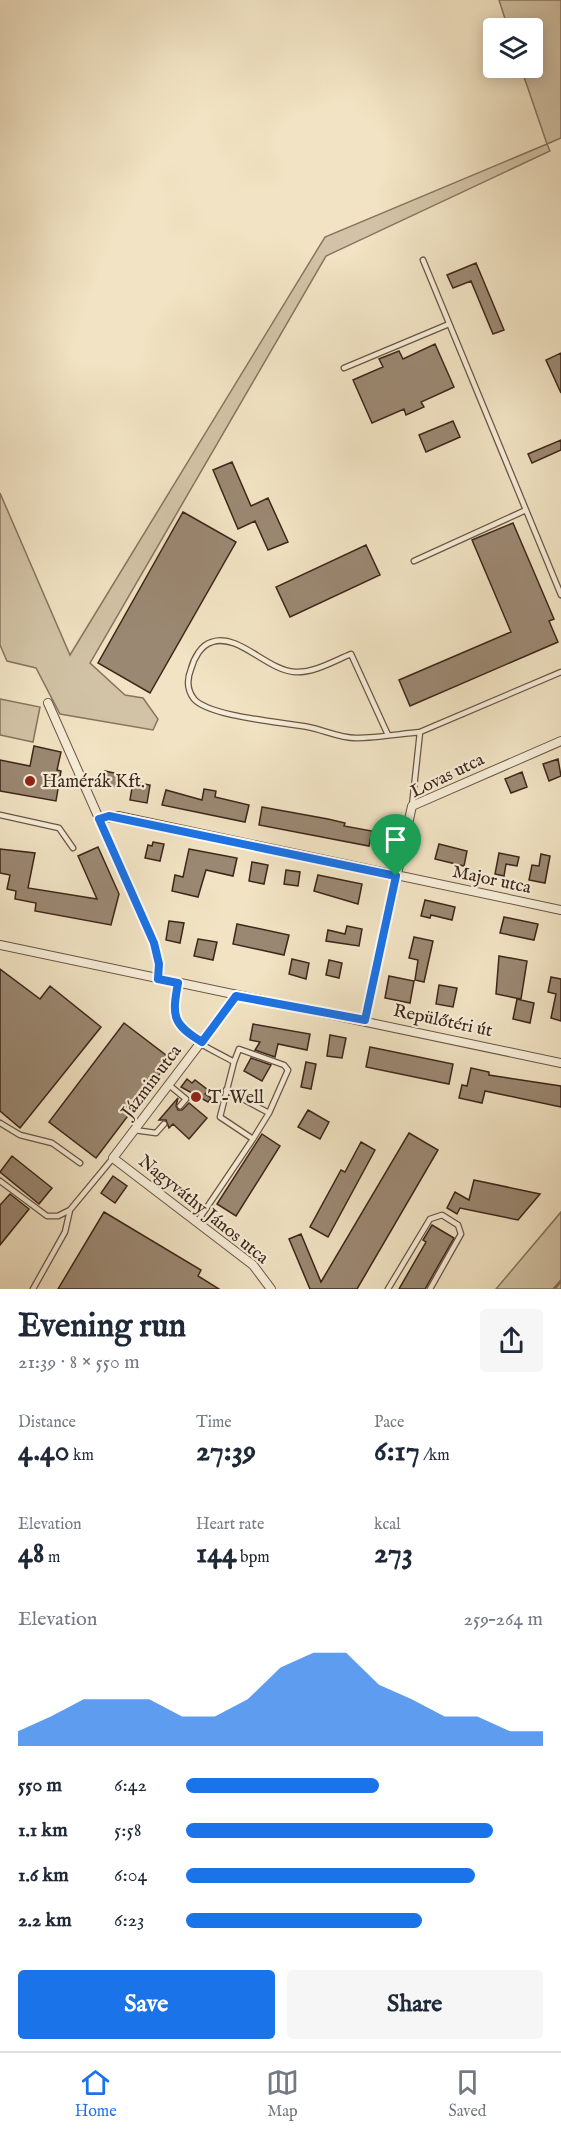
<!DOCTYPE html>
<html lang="en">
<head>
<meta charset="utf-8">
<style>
	body { margin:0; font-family:"IM FELL English",serif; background:#f6f6f7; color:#1f2937; height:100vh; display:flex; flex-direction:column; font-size:22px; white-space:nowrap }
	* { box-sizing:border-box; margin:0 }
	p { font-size:20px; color:#747a83 }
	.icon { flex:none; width:33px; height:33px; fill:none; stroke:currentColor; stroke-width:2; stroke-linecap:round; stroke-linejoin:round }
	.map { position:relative; height:1289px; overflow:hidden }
	.sheet { display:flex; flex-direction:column; background:#fff; flex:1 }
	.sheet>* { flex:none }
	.controls { position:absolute; left:483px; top:18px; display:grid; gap:12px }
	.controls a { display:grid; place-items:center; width:60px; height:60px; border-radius:6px; background:#fff; box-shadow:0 3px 15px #0003; font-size:30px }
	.pin { position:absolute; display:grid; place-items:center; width:51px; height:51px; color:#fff; margin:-62px -26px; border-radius:50% 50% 50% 0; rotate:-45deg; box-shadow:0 0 6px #0007 }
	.pin .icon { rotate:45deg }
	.round { display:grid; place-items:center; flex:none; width:63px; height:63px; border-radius:6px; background:#f6f6f7 }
	.headline { display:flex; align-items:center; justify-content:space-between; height:102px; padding:0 18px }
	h1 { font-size:33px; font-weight:700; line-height:45px }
	.metrics { display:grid; grid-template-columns:repeat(3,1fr); gap:9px; height:102px; padding:6px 18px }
	.metrics div { display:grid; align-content:center }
	.metrics b { font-size:30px; font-weight:700 }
	.metrics small { font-size:16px; font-weight:400 }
	.metrics p { font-size:16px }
	.chart { height:168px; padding:12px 18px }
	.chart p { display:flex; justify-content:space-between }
	.chart svg { width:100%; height:108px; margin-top:6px; fill:#1a73e8; opacity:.7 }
	.primary-button { display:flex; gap:12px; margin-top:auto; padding:12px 18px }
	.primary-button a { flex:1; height:69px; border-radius:6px; background:#1a73e8; color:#fff; font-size:24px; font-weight:700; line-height:69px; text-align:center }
	.primary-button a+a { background:#f6f6f7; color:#1f2937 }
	ul { padding:0 18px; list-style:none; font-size:20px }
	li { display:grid; grid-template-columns:96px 72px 1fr; align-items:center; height:45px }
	li i { height:15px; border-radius:8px; background:#1a73e8 }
	.dock { display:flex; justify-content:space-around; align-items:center; height:84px; border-top:2px solid #e0e1e3; background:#fff; font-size:16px; color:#747a83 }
	.dock a { display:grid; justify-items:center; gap:3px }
	.dock .active { color:#1a73e8 }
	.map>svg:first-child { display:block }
</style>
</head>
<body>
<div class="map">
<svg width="561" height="1289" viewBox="0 0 561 1289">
	<rect width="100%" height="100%" fill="#f1e3c3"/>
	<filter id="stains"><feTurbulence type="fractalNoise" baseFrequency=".00333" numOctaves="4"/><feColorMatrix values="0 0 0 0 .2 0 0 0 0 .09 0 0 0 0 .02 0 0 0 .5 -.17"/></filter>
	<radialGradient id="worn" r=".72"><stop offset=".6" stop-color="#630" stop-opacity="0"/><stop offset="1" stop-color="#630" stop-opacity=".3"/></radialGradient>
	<path fill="#d2c3a6" stroke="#887460" stroke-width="1.5" d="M499,0H561V138L547,144L550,151L326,256L90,663L125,695L143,698L158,719L153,730L60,714L36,668L7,661L0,645V493L70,655L325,237L547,144L521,68H532V28H508Z
		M0,699L40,707L33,742L0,735Z
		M561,1212V1289H496Z"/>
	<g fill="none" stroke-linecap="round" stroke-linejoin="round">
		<path stroke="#84715d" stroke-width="3" d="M554,1289L561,1281"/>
	</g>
	<path fill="#9b8872" stroke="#3d261a" stroke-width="1.5" d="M476,263L504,330L493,334L471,281L453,288L447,275Z
		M435,344L454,387L421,402L424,407L406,415L404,409L372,423L353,380L383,367L379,359L399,351L403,359Z
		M561,353V393L546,360Z
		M453,421L460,437L426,452L419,435Z
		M561,440V450L532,463L528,454Z
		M232,462L251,506L268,498L288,542L268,550L255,521L238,529L213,470Z
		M183,512L236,542L150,693L98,663Z
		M513,523L554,619L549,621L558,642L410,706L399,680L511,632L472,540Z
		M366,545L380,575L290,617L276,587Z
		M34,746L61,752L57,770L61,771L56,801L0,791V760L30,766Z
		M558,759L561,776L549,781L543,764Z
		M105,771L119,774L117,787L103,784Z
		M522,772L527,787L511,793L505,779Z
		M133,782L150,785L147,803L130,800Z
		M204,789L216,791L215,797L249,805L245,822L162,805L166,790L202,800Z
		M262,807L328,819L345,823L344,826L372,831L369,846L259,825Z
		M153,842L164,844L160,861L145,858L148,845L152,846Z
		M439,844L467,851L464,866L435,859Z
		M98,847L119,894L111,925L35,911L36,903L15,899L16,891L7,889L10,875L0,873V849L35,853L28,888L97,899L78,856Z
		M189,849L237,858L233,876L206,870L198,897L172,891L175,875L183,877Z
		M499,853L519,857L517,866L506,864L504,876L495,874Z
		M541,854L550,856L545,883L529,880L532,865L539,866Z
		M252,862L268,865L264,884L249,881Z
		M286,870L300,872L298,886L284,884Z
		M318,875L362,884L358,904L314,891Z
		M425,900L455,907L452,920L431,915L430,918L421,916Z
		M504,917L538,924L534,940L500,933Z
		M169,921L184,923L180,943L166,940Z
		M237,924L289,935L284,955L233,944Z
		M347,926L362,929L359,946L326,941L328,930L345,934Z
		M414,937L433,941L424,982L415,980L418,960L409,958Z
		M198,939L217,942L213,960L194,956Z
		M499,956L527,961L521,999L496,994Z
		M292,959L309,963L306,979L289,974Z
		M329,960L342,963L339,978L326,975Z
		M0,969L40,999L50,986L101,1027L20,1128L0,1111Z
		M389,976L414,981L410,1003L385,998Z
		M551,977L561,979V1021L551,1018L556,994L548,992Z
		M439,985L457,988L453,1007L436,1004Z
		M517,999L534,1003L530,1023L513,1019Z
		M124,1023L171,1059L96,1158L49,1122Z
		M253,1024L310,1034L307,1050L278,1044L275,1057L255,1050L260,1042L250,1040Z
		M330,1035L346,1038L342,1058L327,1056Z
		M370,1047L453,1064L449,1084L366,1067Z
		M251,1058L271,1065L262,1081L244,1071Z
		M306,1062L316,1064L311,1089L301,1087Z
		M471,1068L489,1072V1075L561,1086V1107L485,1091L482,1103L459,1098L462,1085L467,1086Z
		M187,1079L192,1083L195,1080L208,1090L205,1094L211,1098L208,1102L181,1087Z
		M178,1098L176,1106L178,1110H182L189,1103L207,1118L189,1139L173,1124L169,1128L166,1120H159Z
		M308,1110L329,1122L320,1139L298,1127Z
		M409,1133L438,1150L357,1289H310L289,1239L301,1234L321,1282Z
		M262,1134L280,1146L236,1216L217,1204Z
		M361,1142L375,1150L328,1237L310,1227L341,1170L345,1172Z
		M12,1156L52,1188L39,1204L0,1172Z
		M113,1176L127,1186L115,1203L101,1193Z
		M474,1180L540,1194L518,1220L460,1208L457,1214L447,1208L455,1192L469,1200Z
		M10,1194L29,1209L0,1245V1205Z
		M104,1212L201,1270L198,1276L219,1289H58Z
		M432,1225L454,1238L425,1289H399L426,1242L423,1240Z"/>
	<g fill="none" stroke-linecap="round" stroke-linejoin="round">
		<defs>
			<path id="service" d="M423,260L561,595
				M344,368L449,324
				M414,561L526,510
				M388,735L351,654C334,661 314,673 295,672C266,670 239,633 212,642C201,645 194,658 191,669C187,679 187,690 194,699C210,717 283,722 308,727C324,730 339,738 356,738C377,738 399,734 420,732
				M412,806L420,732L561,672
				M0,815L59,828L73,848
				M178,983C176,992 173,1002 174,1011C175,1036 216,1051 234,1062L220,1117L253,1139L269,1113L288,1070L284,1065L239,1049L234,1062
				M169,1085L186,1099L180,1106
				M226,1090L269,1113
				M0,1123L20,1135L52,1143L80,1163
				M134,1130L156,1133L164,1124
				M0,1181L47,1216H58L70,1210
				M197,1222L253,1139
				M33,1289L65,1232L70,1210L113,1158
				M388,1289L430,1219L442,1215L458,1225L461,1234L430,1289"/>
			<path id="minor" d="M48,703L154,943L159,964L158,979
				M99,819L118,816L561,910
				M0,945L561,1063
				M236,996L113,1158L253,1265L271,1289
				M365,1020L412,806L561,741"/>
		</defs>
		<use href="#service" stroke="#6a5544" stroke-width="7"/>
		<use href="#minor" stroke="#6a5544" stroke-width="10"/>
		<use href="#service" stroke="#f6edd8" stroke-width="4.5"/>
		<use href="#minor" stroke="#f6edd8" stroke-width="8"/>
	</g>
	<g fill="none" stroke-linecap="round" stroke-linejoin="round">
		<defs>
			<path id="route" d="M109,816L396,876L365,1020L236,996L202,1042C172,1024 172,1016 178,983L158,979L159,964L154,943L99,819Z"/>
		</defs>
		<use href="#route" stroke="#fff" stroke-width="12"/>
		<use href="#route" stroke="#1a73e8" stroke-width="8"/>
	</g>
	<g fill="#8f2418" stroke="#f6edd8" stroke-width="2">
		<circle cx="30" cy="781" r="6"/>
		<circle cx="196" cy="1097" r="6"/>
	</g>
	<g text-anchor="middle" stroke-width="4.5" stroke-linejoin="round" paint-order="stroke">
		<g font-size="18" fill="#3d261a" stroke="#f6edd8">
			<text transform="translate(447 775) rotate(-26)" y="6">Lovas utca</text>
			<text transform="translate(492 879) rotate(12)" y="6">Major utca</text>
			<text transform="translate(443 1020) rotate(12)" y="6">Repülőtéri út</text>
			<text transform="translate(151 1081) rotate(-53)" y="6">Jázmin utca</text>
			<text transform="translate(204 1209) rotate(39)" y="6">Nagyváthy János utca</text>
		</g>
		<g font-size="18" fill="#3d261a" stroke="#f6edd8" text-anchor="start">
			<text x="42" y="787">Hamérák Kft.</text>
			<text x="208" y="1103">T-Well</text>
		</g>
	</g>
	<rect width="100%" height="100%" filter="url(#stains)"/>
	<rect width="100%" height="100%" fill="url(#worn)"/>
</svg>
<div class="controls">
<a><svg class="icon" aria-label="layers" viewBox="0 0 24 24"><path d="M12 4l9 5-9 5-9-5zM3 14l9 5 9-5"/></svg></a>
</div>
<div class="pin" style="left:396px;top:876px;background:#1e9e55"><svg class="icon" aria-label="arrive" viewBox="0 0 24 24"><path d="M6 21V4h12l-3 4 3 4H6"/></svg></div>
</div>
<section class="sheet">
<div class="headline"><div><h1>Evening run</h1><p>21:39 · 8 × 550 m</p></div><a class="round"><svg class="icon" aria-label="share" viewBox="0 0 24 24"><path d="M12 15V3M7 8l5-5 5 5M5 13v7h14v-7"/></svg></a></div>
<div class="metrics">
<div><p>Distance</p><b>4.40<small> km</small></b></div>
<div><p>Time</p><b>27:39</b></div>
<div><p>Pace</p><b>6:17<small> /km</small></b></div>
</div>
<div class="metrics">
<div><p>Elevation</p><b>48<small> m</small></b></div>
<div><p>Heart rate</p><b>144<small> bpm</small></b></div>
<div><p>kcal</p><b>273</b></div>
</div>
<div class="chart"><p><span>Elevation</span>259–264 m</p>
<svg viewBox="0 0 160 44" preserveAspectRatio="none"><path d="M0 44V38L10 32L20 25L30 25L40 25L50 32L60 32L70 25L80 12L90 6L100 6L110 19L120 25L130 32L140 32L150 38L160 38V44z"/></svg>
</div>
<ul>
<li><b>550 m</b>6:42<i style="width:54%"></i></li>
<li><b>1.1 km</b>5:58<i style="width:86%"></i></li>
<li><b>1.6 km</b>6:04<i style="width:81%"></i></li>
<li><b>2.2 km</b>6:23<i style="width:66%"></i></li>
</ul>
<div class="primary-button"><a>Save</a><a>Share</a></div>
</section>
<nav class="dock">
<a class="active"><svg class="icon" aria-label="home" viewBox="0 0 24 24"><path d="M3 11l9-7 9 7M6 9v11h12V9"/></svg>Home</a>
<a><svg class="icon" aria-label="map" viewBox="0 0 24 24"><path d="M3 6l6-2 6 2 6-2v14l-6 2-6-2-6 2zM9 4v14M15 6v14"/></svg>Map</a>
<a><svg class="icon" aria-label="saved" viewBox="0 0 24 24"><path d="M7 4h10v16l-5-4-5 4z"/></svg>Saved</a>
</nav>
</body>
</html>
